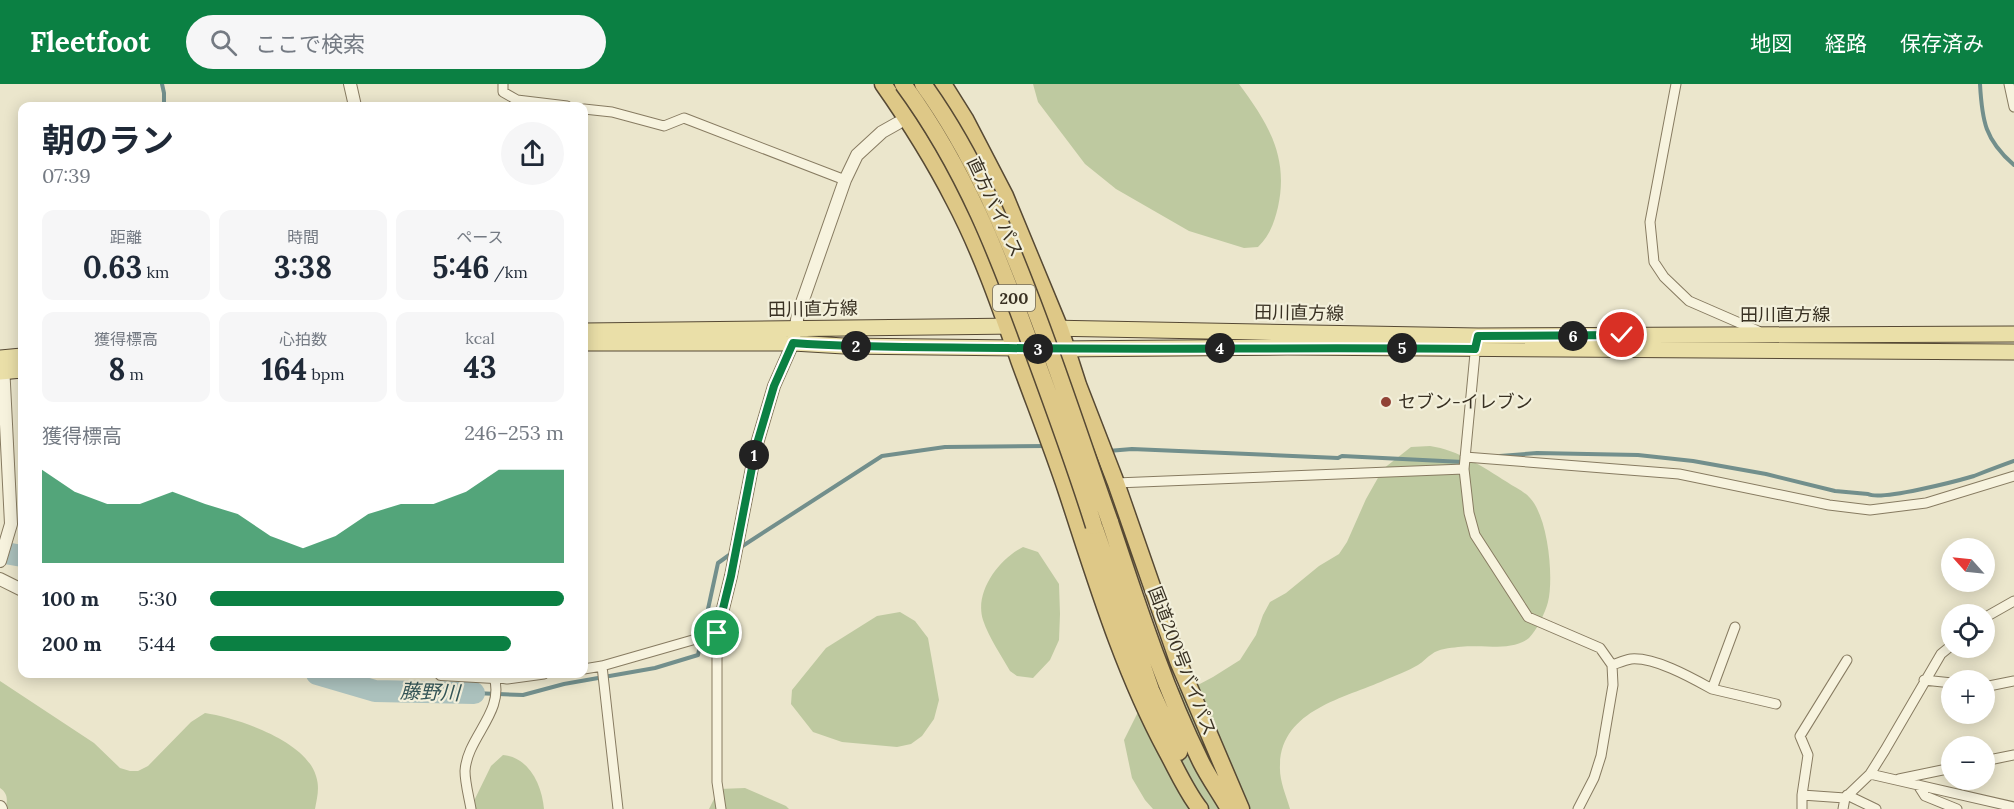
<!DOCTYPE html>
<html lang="ja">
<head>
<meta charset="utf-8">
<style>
	body { margin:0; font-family:Lora,"Noto Sans JP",serif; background:#f6f6f7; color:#1f2937; height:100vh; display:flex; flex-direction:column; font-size:22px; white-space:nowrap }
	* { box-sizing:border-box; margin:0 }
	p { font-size:20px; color:#747a83 }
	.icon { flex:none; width:33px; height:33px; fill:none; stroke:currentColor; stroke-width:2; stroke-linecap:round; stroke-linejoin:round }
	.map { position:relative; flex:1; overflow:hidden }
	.side { position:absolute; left:18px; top:18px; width:570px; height:576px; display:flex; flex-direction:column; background:#fff; border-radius:12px; box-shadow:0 3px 15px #0003 }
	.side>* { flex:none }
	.needle { width:39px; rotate:297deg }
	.buttons { position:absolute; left:1941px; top:454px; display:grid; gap:12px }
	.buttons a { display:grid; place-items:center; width:54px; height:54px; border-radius:50%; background:#fff; box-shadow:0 3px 15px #0003; font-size:30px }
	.pin { position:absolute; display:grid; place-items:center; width:51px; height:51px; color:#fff; margin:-26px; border:3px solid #fff; border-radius:50%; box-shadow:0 2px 6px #0007 }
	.km { position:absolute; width:30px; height:30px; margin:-15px; border-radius:50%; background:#222; color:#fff; font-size:16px; line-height:30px; text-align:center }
	.round { display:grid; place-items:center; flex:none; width:63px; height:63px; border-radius:32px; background:#f6f6f7 }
	.summary { display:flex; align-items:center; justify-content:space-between; height:102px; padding:0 24px }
	h1 { font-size:33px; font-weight:700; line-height:45px }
	.stats { display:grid; grid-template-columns:repeat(3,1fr); gap:9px; height:102px; padding:6px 24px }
	.stats div { display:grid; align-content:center; border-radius:12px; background:#f6f6f7; text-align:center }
	.stats b { font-size:30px; font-weight:700 }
	.stats small { font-size:16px; font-weight:400 }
	.stats p { font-size:16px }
	.chart { height:168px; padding:12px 24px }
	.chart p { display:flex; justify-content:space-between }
	.chart svg { width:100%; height:108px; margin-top:6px; fill:#0b8043; opacity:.7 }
	ul { padding:0 24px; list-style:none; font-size:20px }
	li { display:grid; grid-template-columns:96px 72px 1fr; align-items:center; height:45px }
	li i { height:15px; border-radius:8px; background:#0b8043 }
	header { display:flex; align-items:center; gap:36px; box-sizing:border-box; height:84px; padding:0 30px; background:#0b8043; color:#fff }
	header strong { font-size:28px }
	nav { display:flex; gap:33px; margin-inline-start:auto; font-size:21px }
	.search { width:420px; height:54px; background:#f6f6f7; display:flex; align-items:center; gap:15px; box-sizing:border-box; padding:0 21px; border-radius:33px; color:#747a83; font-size:22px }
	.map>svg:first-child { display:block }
</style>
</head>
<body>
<header>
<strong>Fleetfoot</strong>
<div class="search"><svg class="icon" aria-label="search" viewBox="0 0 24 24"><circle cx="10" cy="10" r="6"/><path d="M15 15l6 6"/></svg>ここで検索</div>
<nav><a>地図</a><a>経路</a><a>保存済み</a></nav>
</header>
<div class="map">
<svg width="2014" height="725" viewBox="0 0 2014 725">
	<rect width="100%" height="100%" fill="#ebe6cc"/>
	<path fill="#bec9a0" d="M1033,0H1239C1268,39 1289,73 1278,123C1274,139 1270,151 1258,163L1244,164L1189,147L1116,105L1085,80L1038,18Z
		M1430,362C1458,366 1483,383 1507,398C1514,403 1524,407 1530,414C1548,433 1554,493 1548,518C1545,529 1537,546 1529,554C1512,568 1478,560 1458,563C1450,564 1438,565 1432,570C1427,573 1423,578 1418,581C1408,587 1396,591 1385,596C1345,614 1281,626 1280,681C1279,696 1286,711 1290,725H1153L1145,716L1132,694L1124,656L1141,622L1150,612L1177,604L1196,602L1213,593L1240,576L1256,551L1263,531L1270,518L1286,509L1319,482L1339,470L1347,458L1366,415L1383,385L1411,363Z
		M1023,463L1038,468L1059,500L1060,530L1059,556L1050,576L1033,594L1017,592L1010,587C1001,571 989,554 983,536C974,508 999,475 1023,463Z
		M900,528L915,537L928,554L939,616L934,635L922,652L911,660L897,663L842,658L813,648L791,620L792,606L826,564L877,532Z
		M0,597L94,659L120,684L130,687H138L148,682L191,638L205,629C238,634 306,657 316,692C320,704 317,714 315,725H5C8,717 8,709 0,704Z
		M503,671C529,673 542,701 544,725H470L491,682Z
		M745,704L786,722L789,725H709L719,705Z"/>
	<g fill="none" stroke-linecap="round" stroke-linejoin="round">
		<path stroke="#728f8c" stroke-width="4" d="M162,0L164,9V22
			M1980,0C1982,37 1985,56 2014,81
			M1108,367L1132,365L1338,374L1342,372L1463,378
			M1500,372L1537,369L1638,371L1693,377L1766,390L1835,407L1868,410C1881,417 1957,397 1974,392C1987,387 2000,382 2014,377
			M741,463L882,372L945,363L1047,362
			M474,609L523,611L564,600L655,584L698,571L718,479L732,469"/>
		<path stroke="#abc1bd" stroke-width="22" d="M0,468L22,472
			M317,590L375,607L474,609"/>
		<defs>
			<path id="minor" d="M503,0V8L517,16L567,22
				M1676,0L1650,138L1654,178L1664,193L1689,217L1758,247
				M2009,0L2014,23
				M584,25L612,28L664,42L684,34L845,96
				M1476,259L1464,385L1469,429L1475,451L1528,533L1600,564L1612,581L1613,601L1601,672L1594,694L1578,725
				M1465,373L1679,390L1829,421L1870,426L1926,419L2014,392
				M1116,399L1464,385
				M1984,534L2014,517
				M1612,581C1618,579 1625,576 1631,575C1655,573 1692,594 1712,605L1735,543
				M602,582L618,725
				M584,585L602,582L717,549V698L721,725
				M1924,596L1952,599
				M1984,603L2014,597
				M1712,605L1776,620
				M1984,677L2014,671
				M1870,690L2014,723
				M1899,695L1952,684
				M1918,701L1925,712L1957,725
				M1802,711L1808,671L1800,652L1847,576
				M1847,711L1876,725
				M471,725C469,713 465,699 465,687C467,653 505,628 494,593L507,595L544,590
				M1802,725V711L1845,714
				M1843,725L1845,714L1870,690L1885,666L1941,570L1952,561"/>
			<path id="tertiary" d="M350,0L355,22
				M0,477L11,440L3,280
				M0,495L22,506
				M717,549L731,492L756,363L774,302L793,259L798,230L845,96L857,71L882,48L898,39
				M441,590L494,593L493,590
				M0,723L1,725"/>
			<path id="primary" d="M1048,244L1478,252L2014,250
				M584,247L1018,242
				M584,259H793L844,262L1024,264
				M1054,265L1287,263L2014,268
				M0,274L22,272
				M0,288L22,286"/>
			<path id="trunk" d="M883,0C909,37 933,75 954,116C981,167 1000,222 1019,276C1035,320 1052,363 1067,408C1096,496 1122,584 1166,666C1177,686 1186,707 1200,725
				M943,0L965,35L1005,112L1060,245L1078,301L1116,399L1178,577L1241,725
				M1110,438C1137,519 1163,601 1201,678C1209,694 1220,709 1229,725
				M1094,442L1151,606L1179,668"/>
		</defs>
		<use href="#minor" stroke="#877b61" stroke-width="11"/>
		<use href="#tertiary" stroke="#877b61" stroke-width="14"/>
		<use href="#primary" stroke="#564934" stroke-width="17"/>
		<use href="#trunk" stroke="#564934" stroke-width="19"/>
		<use href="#minor" stroke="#f7f3de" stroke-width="9"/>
		<use href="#tertiary" stroke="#f7f3de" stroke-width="12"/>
		<use href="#primary" stroke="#eadfa8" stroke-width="15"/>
		<use href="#trunk" stroke="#dec887" stroke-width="16"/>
		<defs>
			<path id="trunk-bridge" d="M903,0C965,84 999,173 1034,270C1055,327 1076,384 1094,442
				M923,0C975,72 1008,153 1039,236C1064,303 1086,370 1110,438"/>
		</defs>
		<use href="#trunk-bridge" stroke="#564934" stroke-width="19" stroke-linecap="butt"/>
		<use href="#trunk-bridge" stroke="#dec887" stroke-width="16"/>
	</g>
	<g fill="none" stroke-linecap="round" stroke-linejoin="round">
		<defs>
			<path id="route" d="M717,549L731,492L756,363L774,302L793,259C864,264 935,263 1007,264C1163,266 1319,263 1475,265L1478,252L1622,251"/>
		</defs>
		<use href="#route" stroke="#fff" stroke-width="12"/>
		<use href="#route" stroke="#0b8043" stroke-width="8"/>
	</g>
	<circle fill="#914336" stroke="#f3f0db" stroke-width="2" cx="1386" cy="318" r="6"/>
	<g text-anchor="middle" stroke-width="4.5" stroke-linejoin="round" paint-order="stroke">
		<rect fill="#f3f0db" stroke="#716a5a" stroke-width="1.5" x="993" y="201" width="42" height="26" rx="4.5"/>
		<g font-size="16" font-weight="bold" fill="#393123">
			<text x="1014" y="220">200</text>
		</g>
		<g font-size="18" fill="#393123" stroke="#f3f0db">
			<text transform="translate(995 123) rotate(65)" y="6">直方バイパス</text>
			<text transform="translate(813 225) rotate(-1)" y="6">田川直方線</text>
			<text transform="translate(1299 229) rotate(1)" y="6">田川直方線</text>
			<text x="1785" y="237">田川直方線</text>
			<text transform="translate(1182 577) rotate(69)" y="6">国道200号バイパス</text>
		</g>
		<g font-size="18" fill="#393123" stroke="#f3f0db" text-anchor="start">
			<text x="1398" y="324">セブン-イレブン</text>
		</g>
		<g font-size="20" font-style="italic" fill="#345557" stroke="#f3f0db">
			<text transform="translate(430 608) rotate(2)" y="7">藤野川</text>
		</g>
	</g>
</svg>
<div class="buttons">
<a><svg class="needle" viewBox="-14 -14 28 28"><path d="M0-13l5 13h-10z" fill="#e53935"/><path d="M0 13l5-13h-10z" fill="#747a83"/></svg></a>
<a><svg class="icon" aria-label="locate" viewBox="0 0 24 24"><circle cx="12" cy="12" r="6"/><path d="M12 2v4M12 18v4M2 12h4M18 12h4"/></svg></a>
<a>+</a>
<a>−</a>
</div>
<div class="pin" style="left:717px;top:549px;background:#1e9e55"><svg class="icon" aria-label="arrive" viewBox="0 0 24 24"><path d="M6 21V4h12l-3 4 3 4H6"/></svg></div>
<div class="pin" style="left:1622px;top:251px;background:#d93025"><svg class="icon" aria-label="check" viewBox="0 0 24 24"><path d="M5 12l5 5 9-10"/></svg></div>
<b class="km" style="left:754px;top:371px">1</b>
<b class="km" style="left:856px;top:262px">2</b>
<b class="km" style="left:1038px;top:265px">3</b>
<b class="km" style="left:1220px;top:264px">4</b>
<b class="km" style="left:1402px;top:264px">5</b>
<b class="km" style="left:1573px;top:252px">6</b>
<section class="side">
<div class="summary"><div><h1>朝のラン</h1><p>07:39</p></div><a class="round"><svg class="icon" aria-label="share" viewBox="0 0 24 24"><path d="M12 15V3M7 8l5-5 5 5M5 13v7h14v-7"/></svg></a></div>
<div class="stats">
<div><p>距離</p><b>0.63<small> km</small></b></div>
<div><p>時間</p><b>3:38</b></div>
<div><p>ペース</p><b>5:46<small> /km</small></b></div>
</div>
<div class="stats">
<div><p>獲得標高</p><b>8<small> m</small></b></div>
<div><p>心拍数</p><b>164<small> bpm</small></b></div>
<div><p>kcal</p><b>43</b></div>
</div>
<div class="chart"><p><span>獲得標高</span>246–253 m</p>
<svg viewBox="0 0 160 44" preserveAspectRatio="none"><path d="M0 44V6L10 15L20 20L30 20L40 15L50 20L60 24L70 33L80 38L90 33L100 24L110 20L120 20L130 15L140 6L150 6L160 6V44z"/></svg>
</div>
<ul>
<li><b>100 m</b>5:30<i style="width:100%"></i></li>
<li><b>200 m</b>5:44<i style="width:85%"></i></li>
</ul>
</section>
</div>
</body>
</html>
